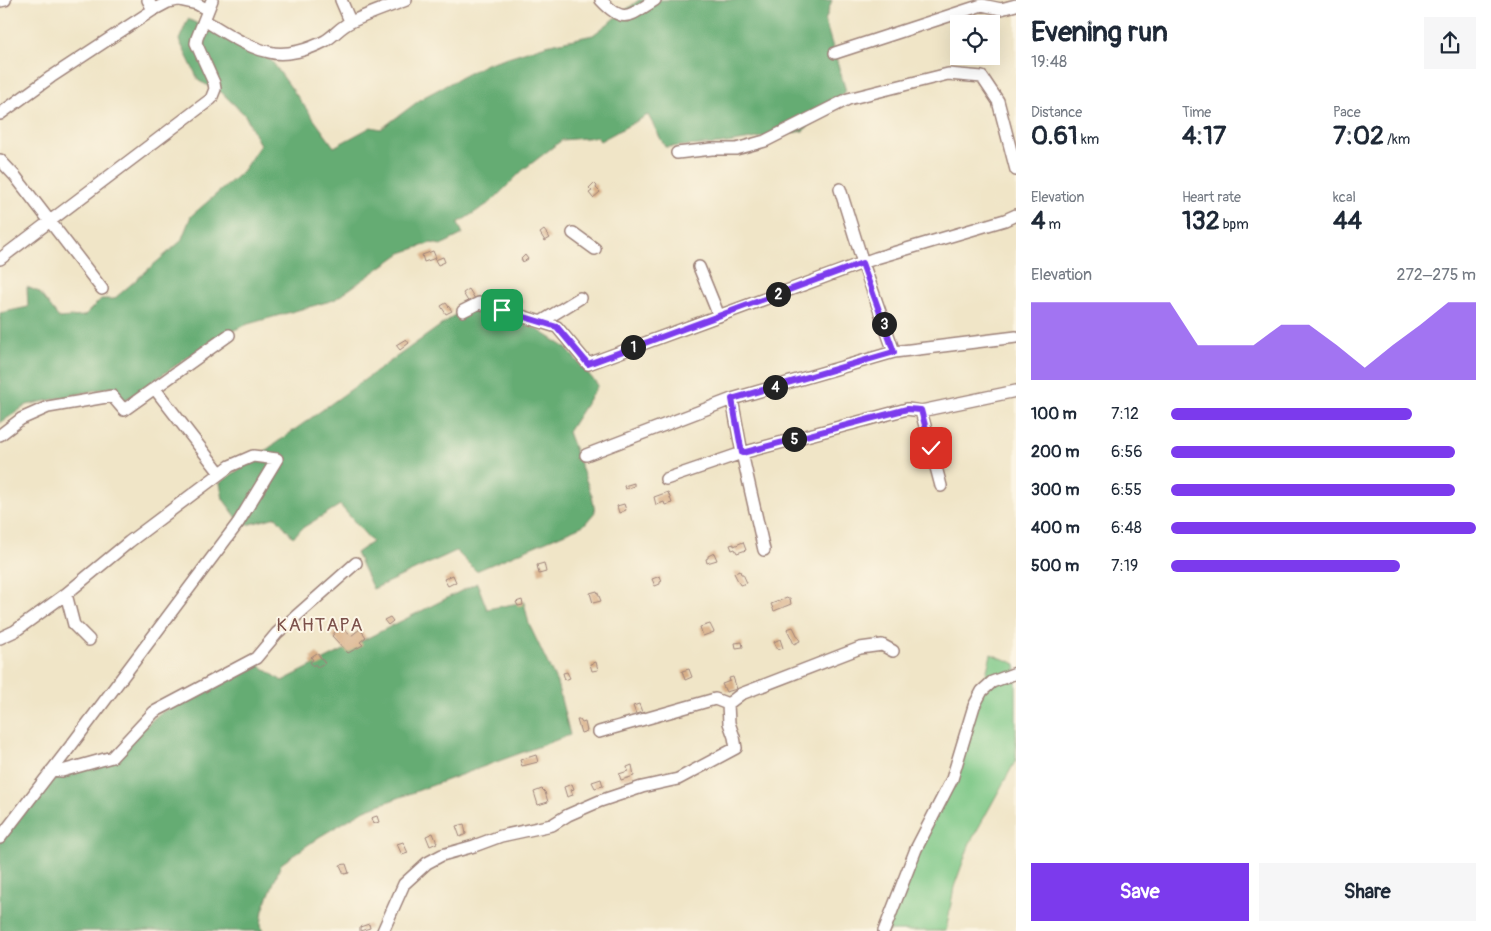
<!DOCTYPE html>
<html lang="en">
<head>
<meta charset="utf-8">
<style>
	body { margin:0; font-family:Pangolin,sans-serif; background:#f6f6f7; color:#1f2937; height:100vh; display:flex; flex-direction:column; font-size:19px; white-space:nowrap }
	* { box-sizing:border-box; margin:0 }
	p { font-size:16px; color:#747a83 }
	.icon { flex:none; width:28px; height:28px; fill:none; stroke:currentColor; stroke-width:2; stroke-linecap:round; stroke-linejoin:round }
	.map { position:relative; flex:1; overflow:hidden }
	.details { display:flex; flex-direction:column; background:#fff; width:475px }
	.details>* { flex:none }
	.controls { position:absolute; left:950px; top:15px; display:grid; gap:10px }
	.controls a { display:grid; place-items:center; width:50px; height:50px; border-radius:0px; background:#fff; box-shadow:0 5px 20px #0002; font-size:25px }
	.pin { position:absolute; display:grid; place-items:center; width:42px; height:42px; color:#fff; margin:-21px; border-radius:10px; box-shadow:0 2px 8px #0006 }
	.km { position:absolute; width:25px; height:25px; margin:-12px; border-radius:50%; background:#222; color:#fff; font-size:14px; line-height:25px; text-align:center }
	.round { display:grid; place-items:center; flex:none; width:52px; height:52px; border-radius:0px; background:#f6f6f7 }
	.head { display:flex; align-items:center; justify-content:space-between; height:85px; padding:0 15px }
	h1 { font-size:28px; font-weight:700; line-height:38px }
	.figures { display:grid; grid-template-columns:repeat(3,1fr); gap:8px; height:85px; padding:5px 15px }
	.figures div { display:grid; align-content:center }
	.figures b { font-size:25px; font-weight:700 }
	.figures small { font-size:14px; font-weight:400 }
	.figures p { font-size:14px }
	.chart { height:140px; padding:10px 15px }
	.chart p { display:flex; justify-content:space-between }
	.chart svg { width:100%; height:90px; margin-top:5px; fill:#7c3aed; opacity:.7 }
	.primary-button { display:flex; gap:10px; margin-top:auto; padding:10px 15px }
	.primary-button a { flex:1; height:58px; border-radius:0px; background:#7c3aed; color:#fff; font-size:20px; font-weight:700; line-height:58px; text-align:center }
	.primary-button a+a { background:#f6f6f7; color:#1f2937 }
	ul { padding:0 15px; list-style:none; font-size:16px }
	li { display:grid; grid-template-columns:80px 60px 1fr; align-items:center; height:38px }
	li i { height:12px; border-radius:6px; background:#7c3aed }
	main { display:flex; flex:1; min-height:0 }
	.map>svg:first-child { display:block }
</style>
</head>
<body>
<main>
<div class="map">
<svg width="1016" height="931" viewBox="0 0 1016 931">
	<rect width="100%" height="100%" fill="#fcf5e5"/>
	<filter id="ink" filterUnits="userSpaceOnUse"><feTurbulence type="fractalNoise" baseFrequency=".02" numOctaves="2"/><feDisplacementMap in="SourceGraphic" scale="10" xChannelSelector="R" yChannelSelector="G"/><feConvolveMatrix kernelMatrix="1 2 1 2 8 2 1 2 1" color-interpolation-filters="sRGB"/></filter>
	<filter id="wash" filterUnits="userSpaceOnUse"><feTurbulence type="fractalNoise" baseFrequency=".0096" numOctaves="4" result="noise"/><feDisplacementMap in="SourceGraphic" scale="20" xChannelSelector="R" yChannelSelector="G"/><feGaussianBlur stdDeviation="1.12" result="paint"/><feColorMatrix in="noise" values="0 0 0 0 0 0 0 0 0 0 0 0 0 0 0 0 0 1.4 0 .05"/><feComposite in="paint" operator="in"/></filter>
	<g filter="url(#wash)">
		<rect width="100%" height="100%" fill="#f0e5c7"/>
		<path fill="#7cc786" stroke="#637358" d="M991,654L1016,664V760L970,843L954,887L946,931H884L952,779L982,691Z"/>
		<path fill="#65ac73" stroke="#58664f" d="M639,0H832L825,21L846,91L803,131L720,144L665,147L648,115L600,141L597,137L562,140L523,170L491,202L458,223L463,234L441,245L431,243L401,253L334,300L248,324L216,338L124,401L111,387L27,405L0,423V313L28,307L27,287L39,292L59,318L84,316L101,299H114L181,241L191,216L242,172L260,145L245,115L221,92L199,81L179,40L188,19L271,60L334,147L371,127L381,129L424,97L486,64L546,45L593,35Z
			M465,308L535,328L565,347L598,385L568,432L592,496L595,512L584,525L476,571L456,551L373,589L356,553L372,542L340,505L304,527L293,537L276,517L243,526L223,499L220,483Z
			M477,583L487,609L524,602L529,624L557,683L570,735L365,810L319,837L281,864L263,910L261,925L263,931H0V841L46,783L112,757L160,713L256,663L282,681Z"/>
		<g id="blocks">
			<path fill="#d8af87" d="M594,183L597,186L596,188L600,192L593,198L589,193L592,191L589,188Z
				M544,230L550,238L545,241L540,233Z
				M433,251L436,258L424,262L422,255Z
				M525,255L528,259L523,262L521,259Z
				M443,257L445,262L438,265L435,260Z
				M469,289L475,299L469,303L463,293Z
				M519,298L523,302L515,308L512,304Z
				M446,303L452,311L446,314L441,306Z
				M406,339L409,343L400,350L396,345Z
				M634,483V486L625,489L624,486Z
				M668,492L672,503L665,505L664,502L656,505L654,497Z
				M624,504L626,510L619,513L617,506Z
				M743,542L746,550L737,553L735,549L732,550L730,545L734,544V546Z
				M714,553L717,560L707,563L706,559L708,558V556Z
				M544,563L546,572L539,574L537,565Z
				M740,571L741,574H743L747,583L740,585L734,573Z
				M453,575L456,582L448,586L444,579Z
				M660,576L662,581L660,582V584L655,586L652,579Z
				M597,591L601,601L593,603L590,593Z
				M787,598L788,599H790L791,604L774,611L771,604Z
				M522,600L523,605L518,606L516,602Z
				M390,617L393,621L388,625L384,620Z
				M710,624L714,632L703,636L700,627Z
				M340,626L351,636L360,629L366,637L360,642L363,645L348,653L332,636Z
				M793,627L800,641L794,644L787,629Z
				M780,639L783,648L778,650L774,642Z
				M742,642L743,647L736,648L735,643Z
				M317,653L325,663L317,667L315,664L313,666L310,662L313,660L311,657Z
				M596,662L598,670L592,671L590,664Z
				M689,669L692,677L685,680L682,671Z
				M567,672L570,678L565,680L563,673Z
				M733,677L737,689L726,692L722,684L730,681L729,678Z
				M639,704L642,712L636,714L633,706Z
				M577,720H580L582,723L585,722L587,731L581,733Z
				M536,755L538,762L522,766L520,760Z
				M632,765L634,776L621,780L619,774L628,771L627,767Z
				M601,779L603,786L595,788L592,782Z
				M572,784L574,789L571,790L573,795L567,797L564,787Z
				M542,789L545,792L548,802L538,805L534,792Z
				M377,816L379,822L373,824L371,818Z
				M464,824L466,834L460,837L456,826Z
				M433,833L437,843L430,846L426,836Z
				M403,842L408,853L402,855L397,844Z
				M346,864L349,873L344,874L340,865Z
				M369,924L370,928L360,931V927Z"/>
		</g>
	</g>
	<g filter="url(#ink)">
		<use href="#blocks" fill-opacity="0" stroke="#9d8279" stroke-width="1"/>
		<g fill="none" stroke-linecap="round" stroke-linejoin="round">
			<defs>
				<path id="minor" d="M148,0L153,10L168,2L178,0
					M179,0L197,4L208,10
					M341,0L350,21
					M601,0C624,25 629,16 655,0
					M0,1L5,0
					M204,20C224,32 246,47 269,52C286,57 310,49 325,41C335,35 342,25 353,21C370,13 388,7 406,0
					M835,53L982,5L1001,9L1016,5
					M0,114L51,77L153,10
					M677,153L712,149H736L765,141L848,99L948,74L982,77L998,101L1016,170
					M0,160L15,176L102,289
					M573,233L595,249
					M0,259L211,99L215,89L214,83L196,43L197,38L212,0
					M699,267L719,316
					M463,311L479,303L557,327L588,364L876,258L1005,220L1016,215
					M541,322L580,298
					M894,352L1016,337
					M155,389L220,473
					M921,411L941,486
					M0,435L21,419L48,407L112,396L124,410L229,335
					M586,455L732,399
					M666,479L742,453L907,409L921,411L1016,391
					M764,550L742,453L732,399L894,352L863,263L840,189
					M66,594L74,625L89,640
					M0,638L15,631L66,594L129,542L230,466L253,456L277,459L238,523L73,743L0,838
					M599,732L715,699L728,704
					M52,770L62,771L112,757L154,712L256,658L277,633L356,563
					M383,931L404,884L427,863L442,855L474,846L501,836L552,825L568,815L600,801L642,787L678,779L736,748L734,737L729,723L728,704L741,694L860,648L882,645L893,651
					M884,931L916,849L952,779L974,706L982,691L992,682L1016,673"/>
			</defs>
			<use href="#minor" stroke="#9d8279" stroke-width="14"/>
			<use href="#minor" stroke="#fff" stroke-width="11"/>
		</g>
	</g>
	<g fill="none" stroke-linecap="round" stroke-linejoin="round" filter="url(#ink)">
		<defs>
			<path id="route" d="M502,310L557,327L588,364L862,263L894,352L732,399L742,453L907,409L921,410L931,448"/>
		</defs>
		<use href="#route" stroke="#fff" stroke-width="10"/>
		<use href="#route" stroke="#7c3aed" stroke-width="6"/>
	</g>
	<g text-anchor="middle" stroke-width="4" stroke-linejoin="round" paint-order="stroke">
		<g font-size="19" letter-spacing="1" fill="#7c514b" stroke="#fcf5e5">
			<text x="320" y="631">КАНТАРА</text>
		</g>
	</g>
</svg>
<div class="controls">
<a><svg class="icon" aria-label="locate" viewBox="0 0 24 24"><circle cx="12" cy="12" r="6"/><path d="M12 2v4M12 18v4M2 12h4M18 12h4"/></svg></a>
</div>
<div class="pin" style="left:502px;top:310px;background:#1e9e55"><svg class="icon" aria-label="arrive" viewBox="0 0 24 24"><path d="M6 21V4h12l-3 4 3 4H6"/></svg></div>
<div class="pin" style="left:931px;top:448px;background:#d93025"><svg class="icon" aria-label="check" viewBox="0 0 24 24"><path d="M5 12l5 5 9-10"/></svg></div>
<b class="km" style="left:633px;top:347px">1</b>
<b class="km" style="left:778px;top:294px">2</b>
<b class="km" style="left:884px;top:324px">3</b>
<b class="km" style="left:775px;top:387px">4</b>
<b class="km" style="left:794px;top:439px">5</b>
</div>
<section class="details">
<div class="head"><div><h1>Evening run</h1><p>19:48</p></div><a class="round"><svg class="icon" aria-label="share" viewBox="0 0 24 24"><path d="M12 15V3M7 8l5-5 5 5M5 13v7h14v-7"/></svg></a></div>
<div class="figures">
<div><p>Distance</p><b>0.61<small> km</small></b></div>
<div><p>Time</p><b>4:17</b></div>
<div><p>Pace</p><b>7:02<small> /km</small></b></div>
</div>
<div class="figures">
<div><p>Elevation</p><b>4<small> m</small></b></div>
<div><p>Heart rate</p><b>132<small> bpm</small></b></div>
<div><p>kcal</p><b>44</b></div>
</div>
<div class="chart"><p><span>Elevation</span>272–275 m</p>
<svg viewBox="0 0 160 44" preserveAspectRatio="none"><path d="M0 44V6L10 6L20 6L30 6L40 6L50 6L60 27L70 27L80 27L90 17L100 17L110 27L120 38L130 27L140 17L150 6L160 6V44z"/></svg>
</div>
<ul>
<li><b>100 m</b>7:12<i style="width:79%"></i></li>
<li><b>200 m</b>6:56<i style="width:93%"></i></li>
<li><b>300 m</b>6:55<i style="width:93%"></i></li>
<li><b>400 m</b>6:48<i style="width:100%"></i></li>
<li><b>500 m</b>7:19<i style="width:75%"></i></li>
</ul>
<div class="primary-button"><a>Save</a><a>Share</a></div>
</section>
</main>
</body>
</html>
